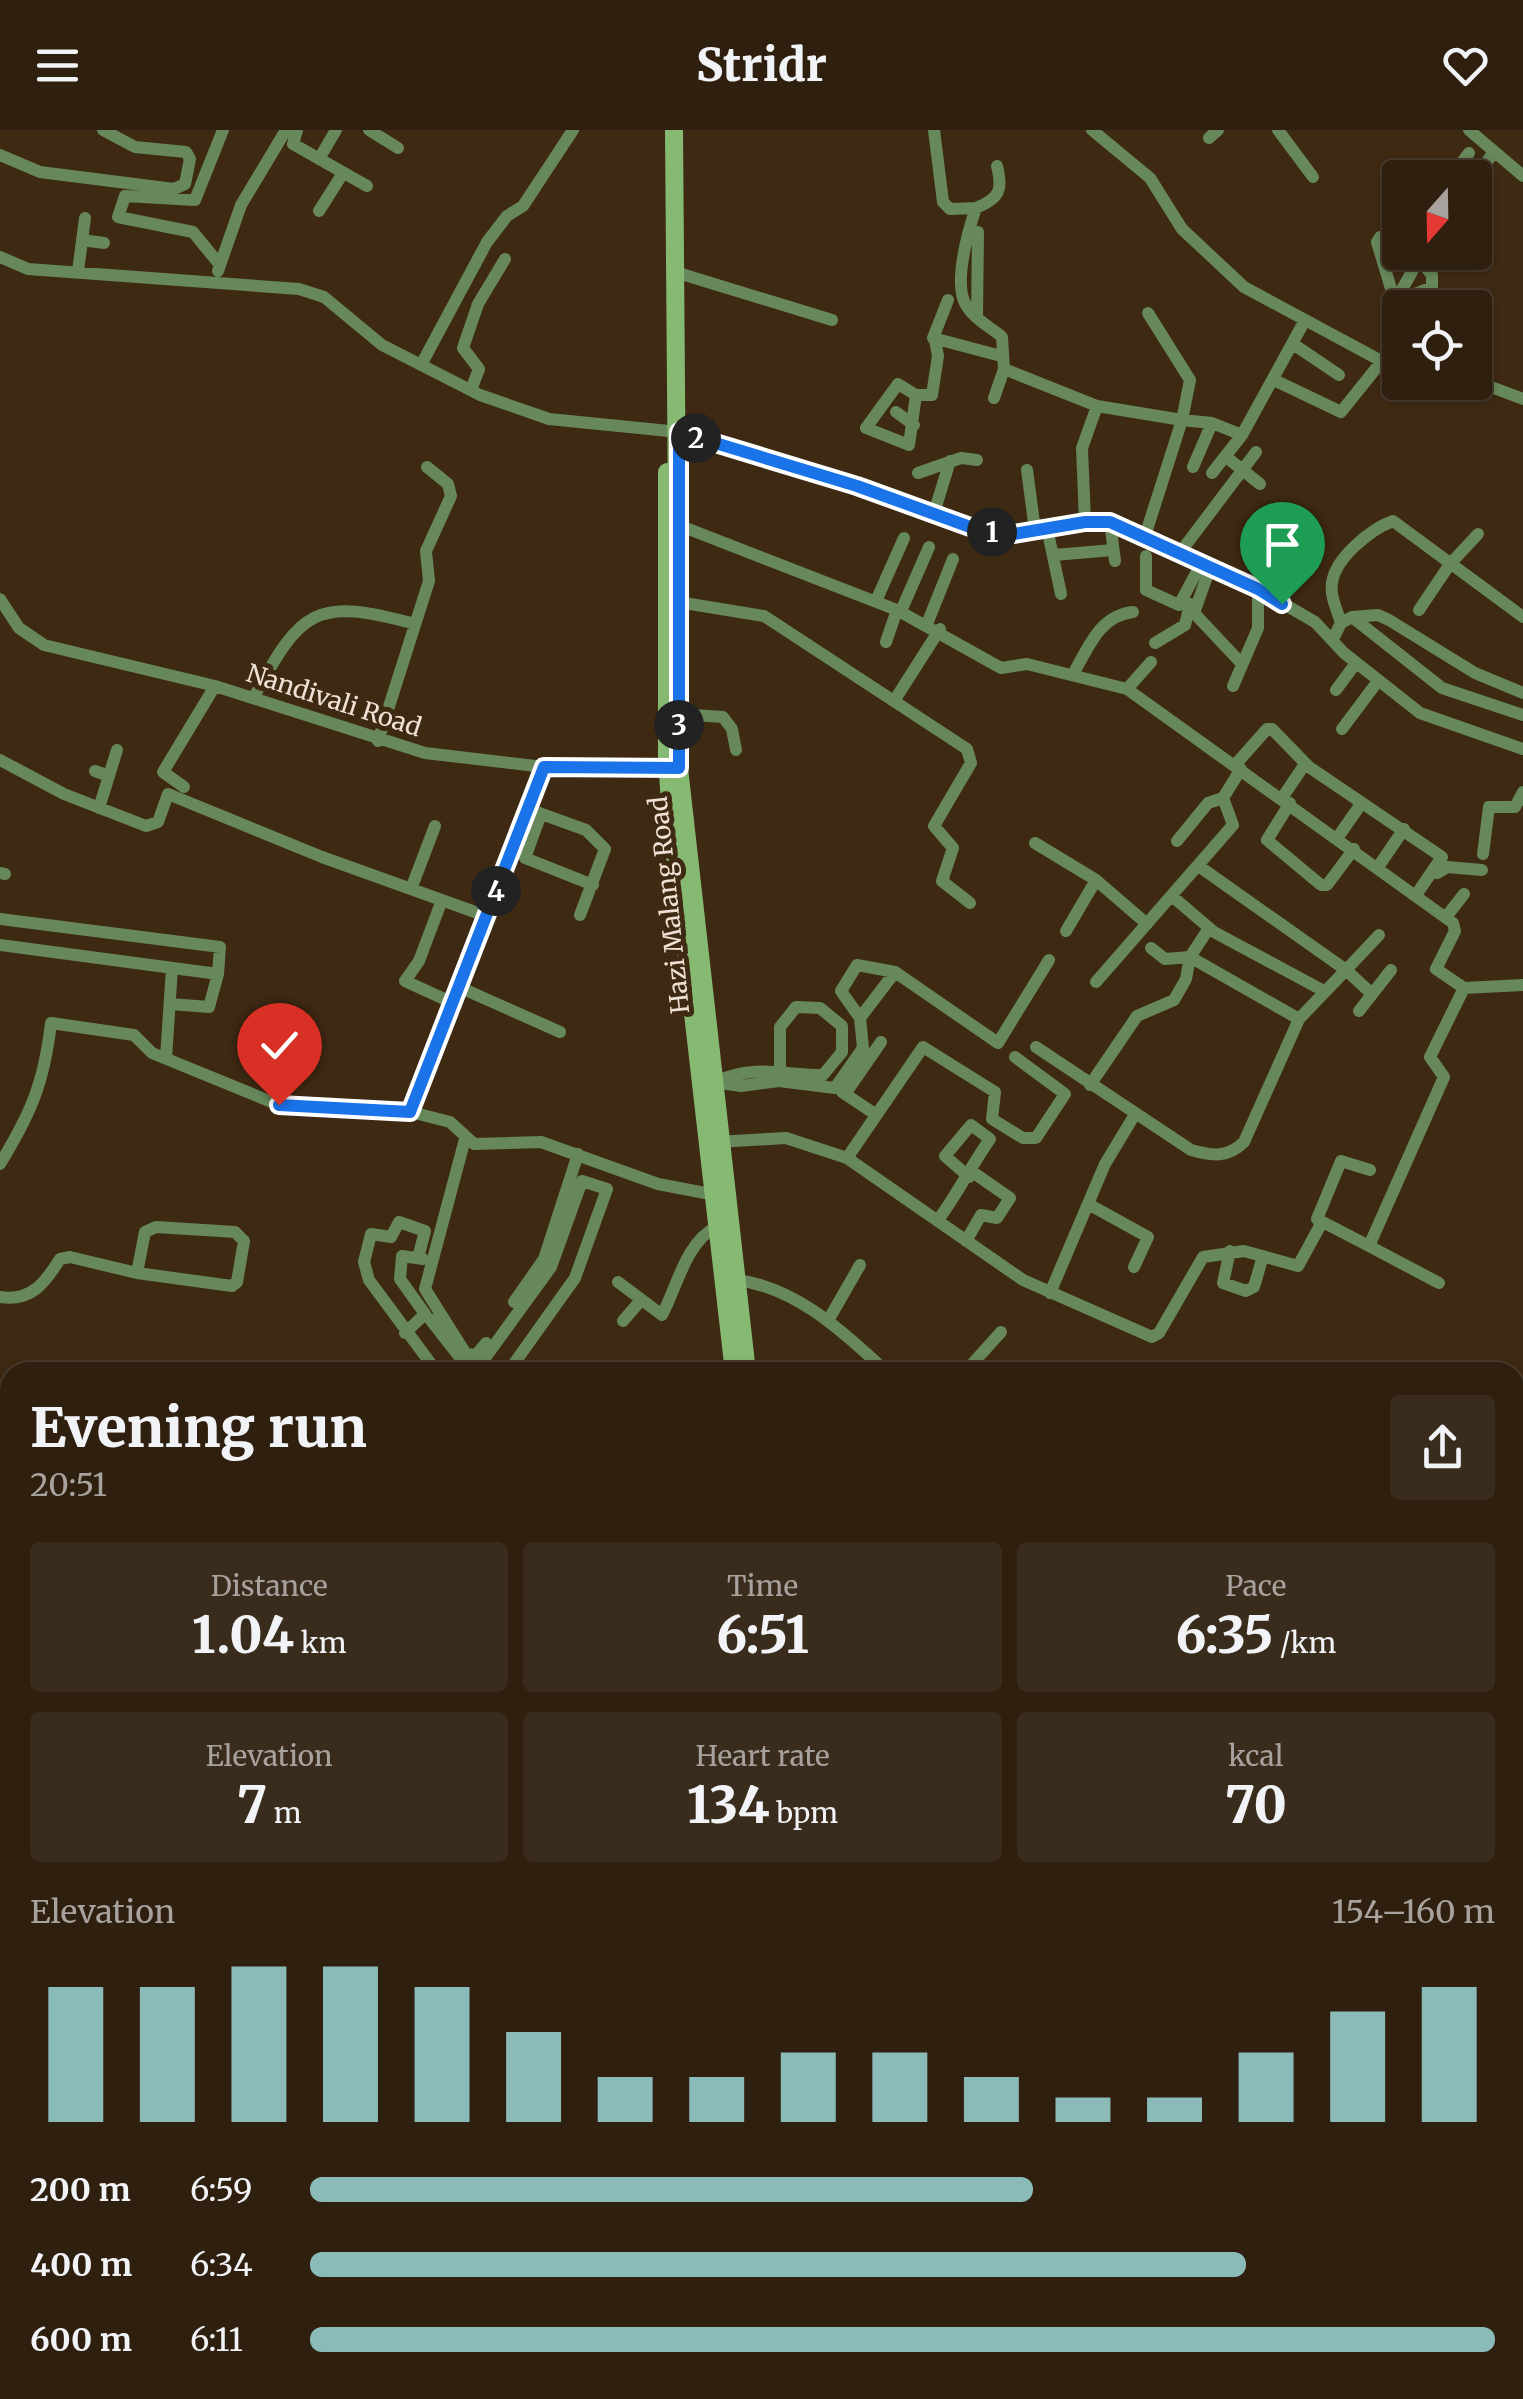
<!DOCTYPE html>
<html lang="en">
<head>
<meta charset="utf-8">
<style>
	body { margin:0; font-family:Merriweather,serif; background:#3a2c1c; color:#f1f3f6; height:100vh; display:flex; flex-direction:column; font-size:38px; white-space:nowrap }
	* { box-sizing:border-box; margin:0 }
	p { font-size:32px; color:#a7a29e }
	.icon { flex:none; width:55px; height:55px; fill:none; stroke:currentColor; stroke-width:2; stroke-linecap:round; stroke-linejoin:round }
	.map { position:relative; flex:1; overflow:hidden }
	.drawer { position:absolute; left:0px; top:1232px; width:1525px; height:1038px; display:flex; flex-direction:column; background:#2e1f0e; border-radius:30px 30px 0 0; box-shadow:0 2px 8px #0004,0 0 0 2px #493d2e }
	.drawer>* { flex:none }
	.needle { width:65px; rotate:200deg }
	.fabs { position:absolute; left:1382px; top:30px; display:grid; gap:20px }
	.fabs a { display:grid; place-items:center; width:110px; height:110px; border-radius:10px; background:#2e1f0e; box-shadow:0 2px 8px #0004,0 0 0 2px #493d2e; font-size:50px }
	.pin { position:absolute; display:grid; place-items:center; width:85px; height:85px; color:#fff; margin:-102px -42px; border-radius:50% 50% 50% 0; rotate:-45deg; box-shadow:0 0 10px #0007 }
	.pin .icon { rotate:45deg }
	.km { position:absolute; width:50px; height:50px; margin:-25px; border-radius:50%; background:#222; color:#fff; font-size:28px; line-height:50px; text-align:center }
	.round { display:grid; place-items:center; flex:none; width:105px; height:105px; border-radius:10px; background:#3a2c1c }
	.head { display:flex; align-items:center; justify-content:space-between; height:170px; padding:0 30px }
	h1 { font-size:55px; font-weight:800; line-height:75px }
	.figures { display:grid; grid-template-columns:repeat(3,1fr); gap:15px; height:170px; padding:10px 30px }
	.figures div { display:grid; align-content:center; border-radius:10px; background:#3a2c1c; text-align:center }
	.figures b { font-size:50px; font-weight:800 }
	.figures small { font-size:28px; font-weight:400 }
	.figures p { font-size:28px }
	.chart { height:280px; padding:20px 30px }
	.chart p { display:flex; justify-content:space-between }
	.chart svg { width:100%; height:180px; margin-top:10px; stroke:#8bbbb9; stroke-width:6 }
	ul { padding:0 30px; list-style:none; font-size:32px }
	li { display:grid; grid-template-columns:160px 120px 1fr; align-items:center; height:75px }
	li i { height:25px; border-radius:12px; background:#8bbbb9 }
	header { display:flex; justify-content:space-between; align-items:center; height:130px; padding:0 30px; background:#2e1f0e; font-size:45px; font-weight:800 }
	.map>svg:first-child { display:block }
</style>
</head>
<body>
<header><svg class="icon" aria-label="menu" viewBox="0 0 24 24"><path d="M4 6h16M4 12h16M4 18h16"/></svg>Stridr<svg class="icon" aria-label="heart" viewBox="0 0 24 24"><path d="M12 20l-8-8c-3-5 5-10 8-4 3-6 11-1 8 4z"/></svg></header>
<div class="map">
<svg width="1523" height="2269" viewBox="0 0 1523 2269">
	<rect width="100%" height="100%" fill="#3e2913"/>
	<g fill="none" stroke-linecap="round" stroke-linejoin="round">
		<path stroke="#67885b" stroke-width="12" d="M297,0L293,14L367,56
			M369,0L398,18
			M934,0L943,72L950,79L976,78
			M1092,0L1150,48L1182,99L1244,157L1400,241
			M1278,0L1313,47
			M1469,0L1523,46
			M1209,8L1218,0
			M0,25L40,42L174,59L185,54L190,29L186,22L135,17L103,0
			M319,29L336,0
			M997,36C1003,60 1000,68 976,78C968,101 953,154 966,175C975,190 989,196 1002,207L1004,239
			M1450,48L1469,23
			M1475,49L1493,23
			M319,81L343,43
			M1400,108L1380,107L1377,112L1395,172L1432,157V145L1419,129
			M82,110L104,113
			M0,127L28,139L299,159L324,167L382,215L480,265L549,289L679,302L857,356L984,402L1014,404L1085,391L1110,392L1258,459L1315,492L1344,523L1420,583L1523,619
			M220,135L193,102L118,87L125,66L195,70L223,0
			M78,141L85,88
			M218,141L241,75L286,0
			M675,142L832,190
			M948,170L933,208L1001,226
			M977,187L978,102
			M1400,195L1395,172L1423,122
			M1293,214L1339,245
			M421,235L487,112L507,86L523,76L573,0
			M1274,250L1341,282L1382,231
			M1475,251L1523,269
			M1426,252H1439
			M471,260L479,239L463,218L478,174L505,129
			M916,265L909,315L866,298L898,254L916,265H932L938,226L935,210
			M994,268L1004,239L1097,276
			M896,282L914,295
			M1230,330L1260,354
			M1193,337L1212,293
			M1027,340L1035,400
			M918,343L961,328L977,330
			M1212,343L1242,305
			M934,383L950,331
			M1085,391L1082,318L1097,276L1182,290L1190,250L1148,183
			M1110,392L1115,431
			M673,393L897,480L1001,538L1027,534L1127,559L1453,793L1455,801L1436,839L1464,858L1523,855
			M1047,398L1061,464
			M1145,406L1182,290L1212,293L1242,305L1305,190
			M1179,424L1256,322
			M1054,425L1113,420
			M1146,426V460L1179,475L1201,434
			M1210,438L1194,483L1242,534
			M0,469L19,498L44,515L215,556L425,623L544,637L672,639
			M876,471L904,408
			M678,472L764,486L967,619L971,633L934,696L953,718L942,751L970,773
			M1419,480L1450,434L1478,404
			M901,481L929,417
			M1352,487L1378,485L1389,490L1475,543L1523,563
			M1341,493L1352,487L1442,558L1523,585
			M927,494L953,429
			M1333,509L1341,493C1337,480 1330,466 1332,453C1335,428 1371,399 1393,391L1523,487
			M886,512L897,480
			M1155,513L1185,495L1190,474
			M1073,544C1089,517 1099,486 1133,482
			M1233,556L1258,498V459
			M1127,559L1151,532
			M1336,560L1356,533
			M254,567C301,479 316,467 415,494
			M894,571L940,499
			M679,584L723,587L732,599L736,620
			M1342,599L1378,551
			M378,611L429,451L426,421L451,366L448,354L427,337
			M0,630L64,664L146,696L158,692L168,664L322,727L486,786
			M1235,635L1267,599H1272L1309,637L1442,727L1416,765
			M95,641L109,646
			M184,657L163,642L215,556
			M1282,668L1305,634
			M1290,673L1267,710L1321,755H1327L1354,719
			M99,678L117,620
			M528,679L586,700L605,719L580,785
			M541,684L525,728L593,755
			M1338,707L1361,674
			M1177,711L1208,673L1223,668
			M1035,713L1096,750L1147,794
			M1483,724L1489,677H1515L1523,662
			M1200,737L1346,840L1299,889
			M1378,737L1404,699
			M0,743L5,744
			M1437,743L1447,737L1482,740
			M411,759L435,696
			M1173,767L1214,802L1324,861
			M442,770L419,831L405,851L453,873
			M1446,787L1464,764
			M0,789L220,817L218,844L0,815
			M1066,801L1096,750
			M1096,852L1233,695L1223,668L1241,639
			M459,857L560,902
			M1372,864L1346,840L1379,805
			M170,874L209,877L218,844
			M1359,881L1391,840
			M860,888L895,842
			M1036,917L1191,1020C1212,1026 1228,1028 1244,1012L1299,889L1190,827L1165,829L1151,818
			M166,928L172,838
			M717,951C758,934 782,945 823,945L842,922V896L820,878L796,877L780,897V939
			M714,952L741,956L779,951L835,958L863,918L860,888L841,861L857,835L895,842L998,913L1049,830
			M1090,955L1137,886L1174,870L1186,849L1190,827L1209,798
			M842,962L875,984
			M845,964L881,912
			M411,982L544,637
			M465,1009L425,1159L466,1224L476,1225L486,1213
			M716,1012L786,1008L847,1028L1023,1150L1152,1207L1159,1203L1203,1127L1244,1121L1298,1136L1321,1094
			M847,1028L923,917L995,962L992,989L1023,1008H1036L1065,964L1015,927
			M0,1034C31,983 44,953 51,893L134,905L152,923L279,975L411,982L450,992L474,1014L541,1012L658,1054L721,1066
			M1090,1075L1148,1107L1134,1137
			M938,1090C958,1063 971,1036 990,1009L971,995L945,1026L969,1047
			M156,1097L235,1102L244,1111L237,1152L232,1156L137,1143L145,1102Z
			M966,1111L981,1085L997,1088L1010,1068L971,1041
			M1369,1116L1317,1089L1341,1031L1370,1040
			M1230,1121L1223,1153L1246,1161L1254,1157L1263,1126
			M418,1128L425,1101L399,1092L391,1107L371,1104L364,1132L369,1150L437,1242
			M737,1150C793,1157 838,1197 878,1234
			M618,1152L662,1185C677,1157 686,1112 716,1097
			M1439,1153L1369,1116L1444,947L1430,927L1464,858
			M1050,1163L1105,1034L1134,986
			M0,1167C31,1172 45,1153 60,1129L70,1127L137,1143
			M514,1172L544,1129L578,1024
			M430,1189L469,1239H477L551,1137L582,1051L607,1059L575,1148L508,1242
			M829,1189L860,1135
			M623,1191L641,1170
			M405,1203L425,1184L400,1149L402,1126L423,1129
			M965,1242L1001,1202
			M1515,1647L1523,1651
			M0,1686H10
			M1515,1722L1523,1729
			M1515,1772L1523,1757
			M0,1951L10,1954
			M0,2149L10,2152
			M1517,2196L1523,2197
			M1515,2245L1523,2238
			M111,2260L135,2269
			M755,2260L768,2269
			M1197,2260L1234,2269
			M91,2269L93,2260
			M252,2269L256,2260
			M291,2269L307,2265
			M408,2269L414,2260
			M617,2269V2260
			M670,2269L672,2260
			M1140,2269L1147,2260
			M1373,2269L1376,2260
			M1490,2269L1500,2260"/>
		<path stroke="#86ba73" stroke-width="18" d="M674,0L679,638L747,1242
			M667,342V629L672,700L734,1242
			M0,1372L10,1375
			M0,1389L10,1392
			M1440,2260L1449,2269
			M853,2262L866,2261"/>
	</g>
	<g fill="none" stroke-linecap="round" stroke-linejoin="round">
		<defs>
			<path id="route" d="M279,975L410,982L544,637L679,638V302L857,356L984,402L1014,404L1085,392H1110L1258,459L1282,474"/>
		</defs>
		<use href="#route" stroke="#fff" stroke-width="20"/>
		<use href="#route" stroke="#1a73e8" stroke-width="12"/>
	</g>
	<g text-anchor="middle" stroke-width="10" stroke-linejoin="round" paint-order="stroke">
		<g font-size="25" fill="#efe1d4" stroke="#3e2913">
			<text transform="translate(334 570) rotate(18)" y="9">Nandivali Road</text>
			<text transform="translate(669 775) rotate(-96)" y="9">Hazi Malang Road</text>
		</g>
	</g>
</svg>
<div class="fabs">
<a><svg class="needle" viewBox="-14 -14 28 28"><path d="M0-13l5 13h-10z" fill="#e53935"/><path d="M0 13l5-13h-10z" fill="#a7a29e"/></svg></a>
<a><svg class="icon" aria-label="locate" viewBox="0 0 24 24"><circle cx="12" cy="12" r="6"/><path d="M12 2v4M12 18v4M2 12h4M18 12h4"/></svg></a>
</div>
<div class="pin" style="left:1282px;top:474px;background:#1e9e55"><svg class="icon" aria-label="arrive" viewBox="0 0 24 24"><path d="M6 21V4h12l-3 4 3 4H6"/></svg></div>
<div class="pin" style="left:279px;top:975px;background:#d93025"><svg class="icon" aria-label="check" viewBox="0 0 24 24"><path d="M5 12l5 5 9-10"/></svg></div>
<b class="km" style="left:992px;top:402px">1</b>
<b class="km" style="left:696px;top:308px">2</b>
<b class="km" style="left:679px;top:595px">3</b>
<b class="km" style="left:496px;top:761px">4</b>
<section class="drawer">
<div class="head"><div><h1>Evening run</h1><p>20:51</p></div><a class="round"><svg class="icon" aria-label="share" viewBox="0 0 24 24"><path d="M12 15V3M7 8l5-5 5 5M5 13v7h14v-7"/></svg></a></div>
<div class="figures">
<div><p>Distance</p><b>1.04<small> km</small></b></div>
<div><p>Time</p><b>6:51</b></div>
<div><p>Pace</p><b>6:35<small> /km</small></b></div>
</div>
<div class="figures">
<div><p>Elevation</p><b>7<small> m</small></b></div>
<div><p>Heart rate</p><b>134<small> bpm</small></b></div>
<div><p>kcal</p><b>70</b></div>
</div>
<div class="chart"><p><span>Elevation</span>154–160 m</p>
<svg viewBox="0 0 160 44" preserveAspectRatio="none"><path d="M5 44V11M15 44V11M25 44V6M35 44V6M45 44V11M55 44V22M65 44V33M75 44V33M85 44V27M95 44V27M105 44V33M115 44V38M125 44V38M135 44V27M145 44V17M155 44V11"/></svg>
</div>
<ul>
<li><b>200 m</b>6:59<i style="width:61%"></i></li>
<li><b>400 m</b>6:34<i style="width:79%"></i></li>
<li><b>600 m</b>6:11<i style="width:100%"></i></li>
</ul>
</section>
</div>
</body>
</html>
